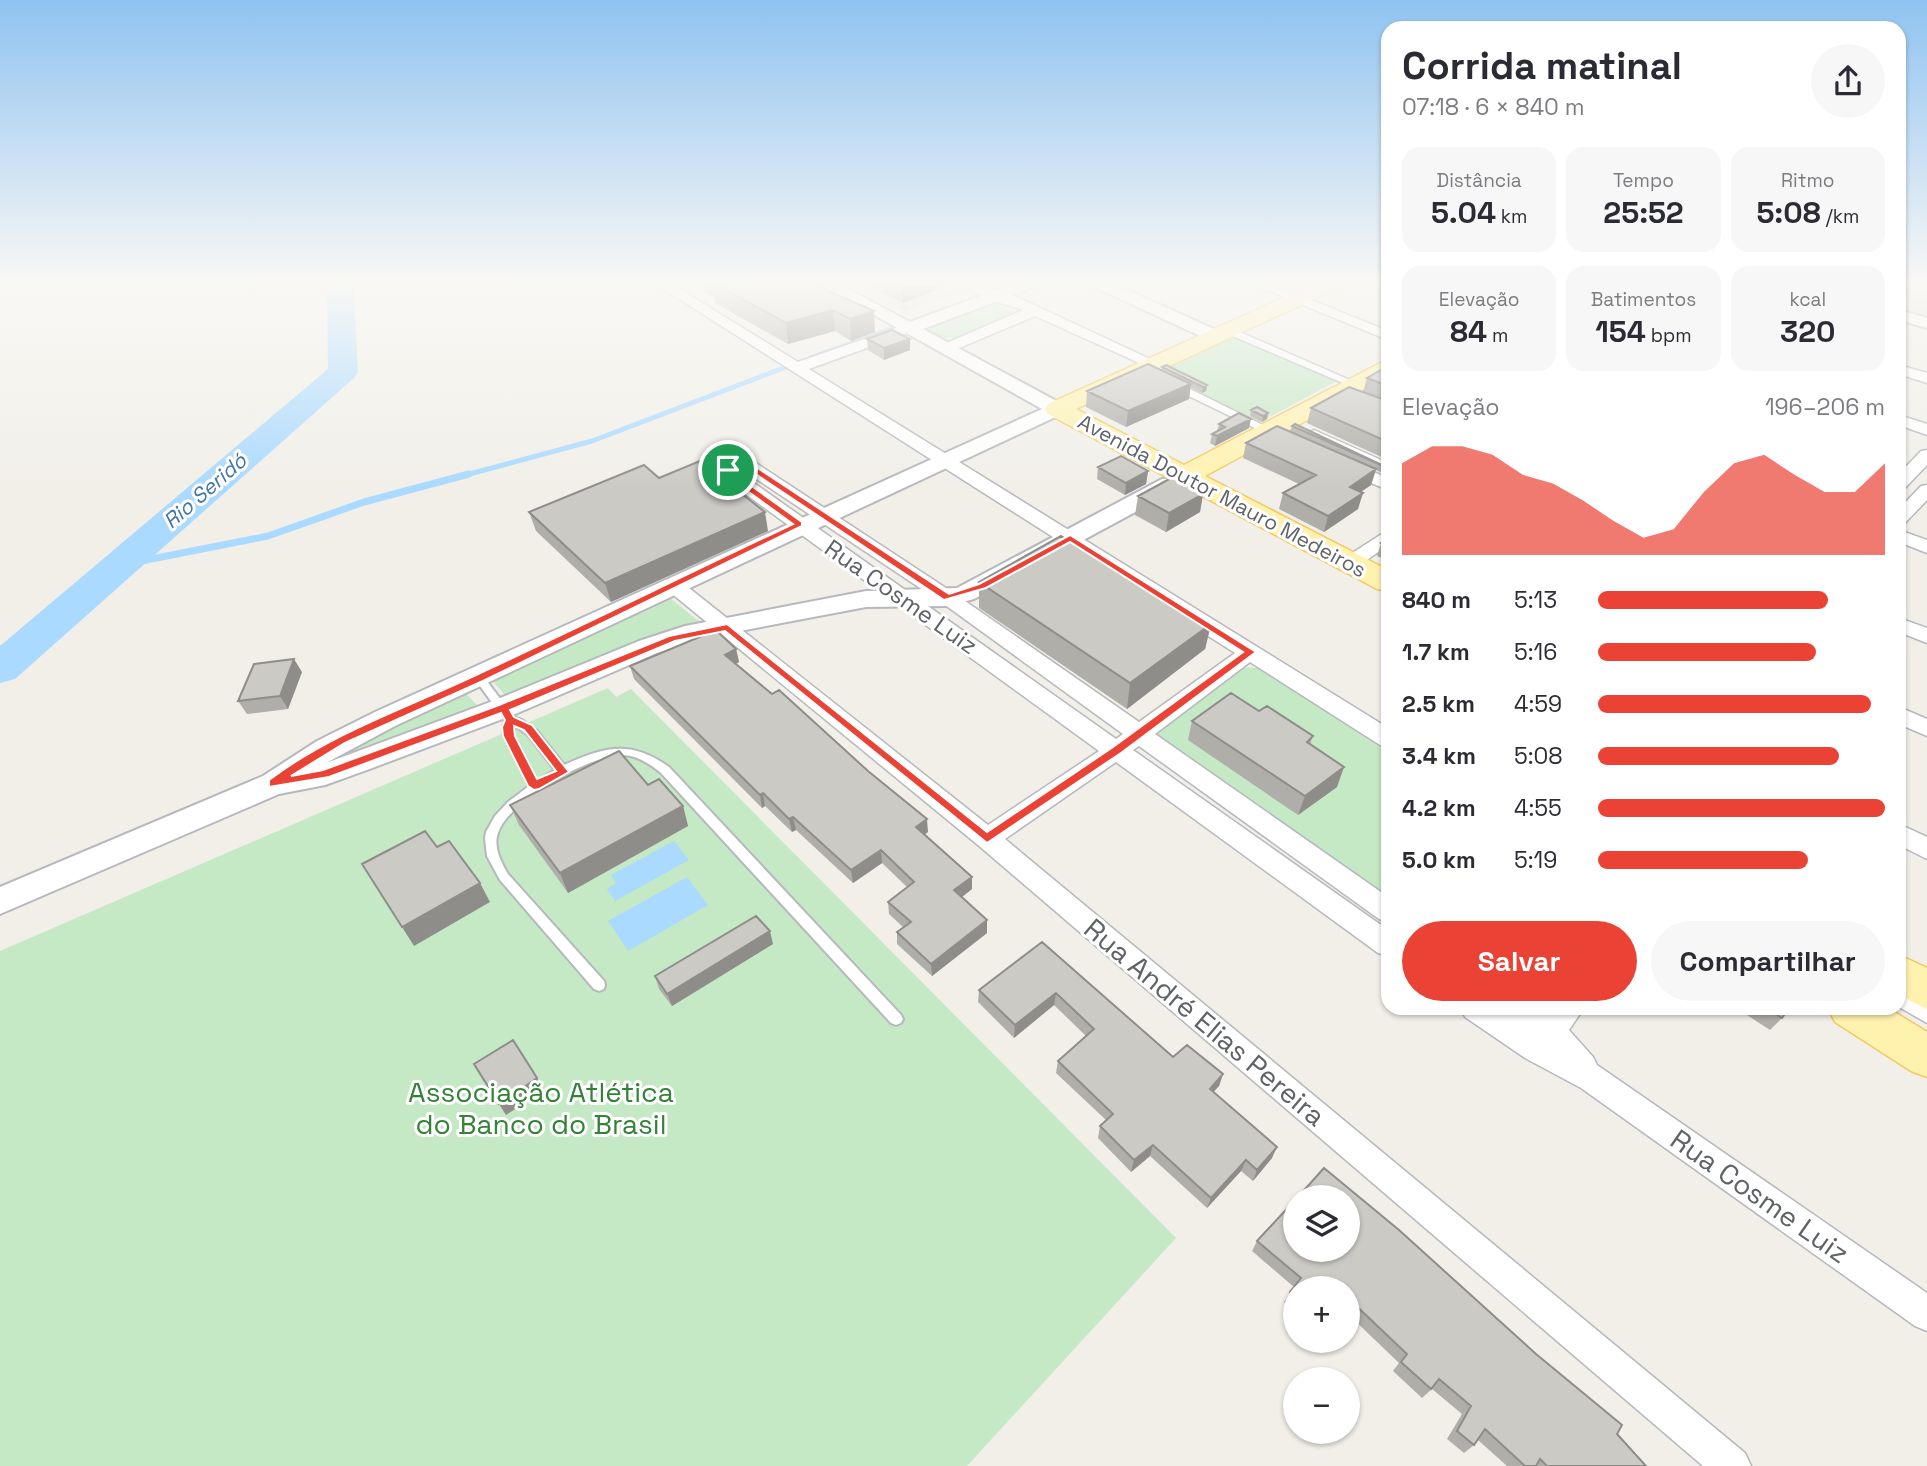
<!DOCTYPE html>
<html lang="pt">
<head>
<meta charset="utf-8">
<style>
	body { margin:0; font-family:"Space Grotesk",sans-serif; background:#f7f7f7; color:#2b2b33; height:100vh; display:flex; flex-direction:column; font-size:26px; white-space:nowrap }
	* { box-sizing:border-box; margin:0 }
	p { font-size:23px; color:#7c7c81 }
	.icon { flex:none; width:38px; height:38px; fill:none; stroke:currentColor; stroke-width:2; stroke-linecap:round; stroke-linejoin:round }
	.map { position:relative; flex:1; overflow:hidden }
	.sheet { position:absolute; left:1381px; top:21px; width:525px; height:994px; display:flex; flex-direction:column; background:#fff; border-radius:21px; box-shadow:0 2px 5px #0004 }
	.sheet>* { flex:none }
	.buttons { position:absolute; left:1283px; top:1185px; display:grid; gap:14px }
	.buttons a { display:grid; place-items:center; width:77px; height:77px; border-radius:50%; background:#fff; box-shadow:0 2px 5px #0004; font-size:35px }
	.pin { position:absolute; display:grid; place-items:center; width:60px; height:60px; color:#fff; margin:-30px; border:4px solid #fff; border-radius:50%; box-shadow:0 2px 7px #0007 }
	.round { display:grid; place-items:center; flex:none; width:74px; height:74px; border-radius:37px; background:#f7f7f7 }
	.head { display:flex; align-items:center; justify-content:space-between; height:119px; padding:0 21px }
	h1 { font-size:38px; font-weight:700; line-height:52px }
	.metrics { display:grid; grid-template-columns:repeat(3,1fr); gap:10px; height:119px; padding:7px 21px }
	.metrics div { display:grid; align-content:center; border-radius:18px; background:#f7f7f7; text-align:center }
	.metrics b { font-size:30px; font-weight:700 }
	.metrics small { font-size:19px; font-weight:400 }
	.metrics p { font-size:19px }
	.chart { height:196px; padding:14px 21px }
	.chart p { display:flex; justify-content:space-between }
	.chart svg { width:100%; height:126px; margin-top:7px; fill:#ea4335; opacity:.7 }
	.action { display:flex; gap:14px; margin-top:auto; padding:14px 21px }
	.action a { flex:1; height:80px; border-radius:42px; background:#ea4335; color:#fff; font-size:28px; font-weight:700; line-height:80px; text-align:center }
	.action a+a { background:#f7f7f7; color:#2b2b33 }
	ul { padding:0 21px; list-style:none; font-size:23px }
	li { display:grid; grid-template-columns:112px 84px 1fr; align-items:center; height:52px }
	li i { height:18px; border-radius:9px; background:#ea4335 }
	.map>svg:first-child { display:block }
</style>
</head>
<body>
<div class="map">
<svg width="1927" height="1466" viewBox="0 0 1927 1466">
	<rect width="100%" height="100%" fill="#f1efe8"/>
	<path fill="#e0deda" d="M1899,283H1927V321L1899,313Z"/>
	<path fill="#e1ded6" d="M849,283H944L962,292L905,312Z"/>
	<path fill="#c5e8c5" d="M993,302L1016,314C987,326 951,353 923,328Z
		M1231,330L1349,380L1335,382L1260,422L1255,430L1140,373Z
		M664,593L706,627L511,702L489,677Z
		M1243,667L1259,668L1388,752V900L1154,733Z
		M608,688L616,697L631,689L1176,1238L967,1466H0V951Z
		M462,689L484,713L318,768L334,747Z"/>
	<path fill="#aadaff" d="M674,841L689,860L615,901L607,889L616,883L611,875Z
		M687,877L708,905L628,951L608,921Z"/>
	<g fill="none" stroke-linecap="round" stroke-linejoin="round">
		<path stroke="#aadaff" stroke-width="5" d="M810,358L946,309
			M462,476L592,441L794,364"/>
		<path stroke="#aadaff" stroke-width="7" d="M121,565L268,536L364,502L469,474"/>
		<path fill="#aadaff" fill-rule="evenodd" d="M327,283H353L358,372L354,378L15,679L0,683V646L328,369Z"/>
		<defs>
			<path id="service" d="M479,675L483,676L514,717L522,720L537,731L564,765C604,747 630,739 669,767L901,1015L903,1019L901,1023L896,1025L891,1023L661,773C650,764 637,755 622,755C590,755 508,801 498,833C493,847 501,862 508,874L604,981L605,985L604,989L599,991L594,989L500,880L487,856L485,838L486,832L495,816L508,802L529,786L504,736L503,727L505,720L474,678ZM514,725L529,736L555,770L537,781L514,736Z"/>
			<path id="pedestrian" d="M1223,328H1231L1359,384L1350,386L1223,332Z
				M1168,382H1176L1273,430L1263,432L1168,386Z
				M1314,430L1388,463V472L1310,435L1308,433Z
				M1899,989L1927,1004V1023L1899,1007Z"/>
			<path id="minor" d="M654,283H670L798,362L904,325H914V331L809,369L1388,728V747L1380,745L1250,662L1155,734L1388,897V922L1379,919L1139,746L1133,750L1388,930V956L1378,953L1116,762L1005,839L1745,1453L1751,1466H1703L978,845L665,588L662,584L665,580H679L988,825L1099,751L722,477L719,473L723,464L737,459L753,461L955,594L1139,722L1235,653ZM743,470L941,602L1123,734L1116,739L737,471Z
				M958,283C979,283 997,292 1017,297L1161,364L1158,367H1148L1035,316L952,351H942L940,348L942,345L1023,310L988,299Z
				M1250,283H1269L1388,331V340Z
				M1899,365L1927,373V383L1899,374Z
				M1899,415L1927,424V435L1899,425Z
				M1927,450V465L1905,488L1899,489V474L1921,451Z
				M1346,461L1388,478V490L1340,470L1337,466Z
				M1927,485V500L1905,523L1899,524V509L1921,486Z
				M1388,530V545L1357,567H1343L1340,563L1343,559Z
				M1899,530L1927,540V553L1899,542Z
				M1899,618L1927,628V643L1899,632Z
				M1899,707L1927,719V736L1899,724Z
				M1899,824L1927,837V859L1899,845Z
				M1461,1008H1498L1509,1015L1506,1008H1542L1548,1012L1552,1008H1584L1569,1030L1593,1057L1597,1065L1927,1293V1331L1915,1326L1581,1088L1525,1058L1465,1017Z"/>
			<path id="tertiary" d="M817,283H837L910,322L1016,283H1039L1037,286L923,329L1064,405L1067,409L1064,413L395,726L326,763L493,701L639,641L685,626L866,591L957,588L1162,479H1178L1181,484L1178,489L974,599L948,606L866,607L698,639L657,653L513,715L367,770L325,785L279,794L0,914V887L263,776L317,741L375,712L1042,409Z
				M1090,283H1111L1221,332L1224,336L1221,340H1209L1092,286Z
				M1899,310L1927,318V328L1899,320Z"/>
			<path id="primary" d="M1316,283H1343L1340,287L1076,409L1184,465L1388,359V376L1205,476L1388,570V591L1377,589L1048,414L1045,409L1048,404Z
				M1899,955L1927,968V1009L1899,995Z
				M1828,1008H1888L1927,1032V1077L1911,1071L1835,1022Z"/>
		</defs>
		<use href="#service" stroke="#b5b8bc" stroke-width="4"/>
		<use href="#pedestrian" stroke="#b5b8bc" stroke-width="3"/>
		<use href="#minor" stroke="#b5b8bc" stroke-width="3"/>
		<use href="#tertiary" stroke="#b5b8bc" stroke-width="4"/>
		<use href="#primary" stroke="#f2c960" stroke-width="3"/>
		<use href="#service" fill="#fff" fill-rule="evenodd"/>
		<use href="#pedestrian" fill="#fff" fill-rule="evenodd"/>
		<use href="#minor" fill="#fff" fill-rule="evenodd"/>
		<use href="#tertiary" fill="#fff" fill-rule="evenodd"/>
		<use href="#primary" fill="#fff2af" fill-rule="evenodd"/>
	</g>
	<path fill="#afaea9" d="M696,283H814L875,332L851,341L835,331L788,344L715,303V298L705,292V288Z
		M864,283H939V289L903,303Z
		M867,339L910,350L884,360L868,350Z
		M1388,366V460L1307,423L1311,408L1363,392L1367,378Z
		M1162,367L1207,385L1206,391L1202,393L1190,387L1189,399L1126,427L1086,407L1087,391L1161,370Z
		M1251,410L1268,413L1267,419L1262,422L1250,416Z
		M1219,424L1249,428L1215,446L1210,443L1212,434L1217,431Z
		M1292,426L1388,468L1387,475L1376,470L1371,485L1361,492L1358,509L1324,532L1279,509L1283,493L1299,484L1243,458L1246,443L1290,432Z
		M1098,467L1148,471L1146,484L1125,495L1097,479Z
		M659,478L768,531L611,602L536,531L529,512Z
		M1203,494L1200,512L1166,532L1135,515L1138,496Z
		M1388,538V561L1377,556L1381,543Z
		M979,582L1211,624L1205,649L1127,709L979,608Z
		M736,649L739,662L736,664L928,832L925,834L972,889L962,897L987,933L932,976L897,944V932L903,927L889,914L888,902L907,887L882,863L853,883L796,830L792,832L765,806L762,808L634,679L630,666Z
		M302,672L288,709L247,714L238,701Z
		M1259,711L1313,736L1310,745L1337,787L1298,815L1188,740L1192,721Z
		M648,785L683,806L688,826L568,893L519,825L510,805Z
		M1042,942L1173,1057L1223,1074L1219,1086L1213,1092L1272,1158L1253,1181L1241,1171L1207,1208L1150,1156L1131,1172L1098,1138L1100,1126L1106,1120L1056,1073L1058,1061L1086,1036L1054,1005L1014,1038L978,1002L979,990Z
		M773,944L672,1006L659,989L655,976Z
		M1736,1008H1789L1782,1018L1770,1030Z
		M1324,1168L1399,1230L1536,1354L1622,1425L1617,1434L1646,1466H1507L1478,1440L1474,1445L1464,1453L1447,1439L1462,1414L1432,1389L1422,1398L1393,1371L1399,1363L1348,1314V1288H1295V1312L1284,1302L1294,1287L1252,1251L1257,1241L1295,1200V1250H1348V1197H1298Z"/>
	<path fill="#8f8d8a" d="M911,283H939V289L903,303V286Z
		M833,310L835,331L788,344L786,323Z
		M874,311L875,332L851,341L850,319Z
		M910,339V350L884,360V348Z
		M1191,384L1189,399L1126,427L1128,411Z
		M1207,385L1206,391L1202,393L1203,387Z
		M1268,413L1267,419L1262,422L1263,416Z
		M1251,419L1249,428L1215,446L1217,436Z
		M1376,469L1371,485L1345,502L1350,487Z
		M1148,471L1146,484L1125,495L1126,483Z
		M1363,493L1358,509L1324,532L1328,516Z
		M1203,494L1200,512L1166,532L1169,513Z
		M765,512L768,531L611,602L605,583Z
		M1211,624L1205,649L1127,709L1130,683Z
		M736,649L739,662L727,668L725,655Z
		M294,659L302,672L288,709L280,696Z
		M1344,767L1337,787L1298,815L1305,796Z
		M763,793L765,806L762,808L760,795Z
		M683,806L688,826L568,893L560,873Z
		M793,817L796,830L792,832L789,819Z
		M927,819L928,832L917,840L916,827Z
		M881,850L882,863L853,883L851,870Z
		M972,877V889L954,903V890Z
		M480,883L490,902L414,946L402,927Z
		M987,920V933L932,976L931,964Z
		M770,931L773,944L672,1006L667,994Z
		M1056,993L1054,1005L1014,1038L1015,1025Z
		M1223,1074L1219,1086L1206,1100L1210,1089Z
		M537,1078L544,1090L506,1115L499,1104Z
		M1153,1145L1150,1156L1131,1172L1134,1160Z
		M1277,1147L1272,1158L1253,1181L1257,1170Z
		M1246,1160L1241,1171L1207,1208L1211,1198Z"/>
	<path fill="#cccac5" stroke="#8f8d8a" stroke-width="2" d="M714,283H814L828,291L874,311L850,319L833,310L786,323Z
		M896,283H911L903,286Z
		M892,330L910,339L884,348L867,339Z
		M1148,364L1191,384L1128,411L1087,391Z
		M1166,365L1207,385L1203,387L1162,367Z
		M1388,366V386L1367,378Z
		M1349,387L1388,401V442L1311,408Z
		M1257,407L1268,413L1263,416L1251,410Z
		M1239,413L1251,419L1217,436L1212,434L1225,427L1219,424Z
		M1295,424L1388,468L1292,426Z
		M1277,426L1376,469L1350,487L1363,493L1328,516L1283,493L1316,475L1246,443Z
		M1121,456L1148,471L1126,483L1098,467Z
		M700,461L765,512L605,583L529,512L644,465L659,478Z
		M1173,477L1203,494L1169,513L1138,496Z
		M1061,536L1211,624L1130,683L979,582Z
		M1388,538V547L1381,543Z
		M716,630L736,649L725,655L772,694L779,690L868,771L927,819L916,827L972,877L954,890L987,920L931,964L897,932L911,922L888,902L914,882L881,850L851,870L793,817L789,819L763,793L760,795L630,666Z
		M294,659L280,696L238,701L254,664Z
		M1231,693L1259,711L1267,706L1313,736L1307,742L1344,767L1305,796L1192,721Z
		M619,751L648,785L659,779L683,806L560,873L510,805Z
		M425,831L437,847L449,841L480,883L402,927L362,864Z
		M756,916L770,931L667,994L655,976Z
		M1042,942L1173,1057L1187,1045L1223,1074L1210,1089L1277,1147L1257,1170L1246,1160L1211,1198L1153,1145L1134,1160L1100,1126L1113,1114L1058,1061L1094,1029L1056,993L1015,1025L979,990Z
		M1767,1008H1789L1782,1018Z
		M513,1040L537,1078L499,1104L474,1064Z
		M1324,1168L1399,1230L1536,1354L1622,1425L1617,1434L1646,1466H1547L1540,1459L1536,1466H1525L1485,1429L1474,1445L1457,1431L1471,1406L1439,1379L1431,1389L1401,1362L1407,1354L1348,1298V1288H1295V1296L1290,1292L1301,1278L1257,1241L1295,1200V1250H1348V1197H1298Z"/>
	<linearGradient id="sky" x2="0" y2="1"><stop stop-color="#8fc3f1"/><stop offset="0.58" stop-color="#f9f8f5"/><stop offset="1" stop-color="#f9f8f5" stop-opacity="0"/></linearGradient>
	<rect width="1927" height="488" fill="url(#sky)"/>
	<path fill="#ea4335" stroke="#fff" stroke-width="2" fill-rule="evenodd" d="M737,461L750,463L949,594L979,584L1070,535L1256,652L1121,753L987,843L725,631L675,641L510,710L514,717L532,725L569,772L539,789L534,790L528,786L503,736L502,727L505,720L501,713L329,777L269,787V780C331,733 406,708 476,675C582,626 687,574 793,524L725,475V468ZM739,466L745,467L944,600L986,588L1070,542L1243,652L1113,747L987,832L727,624L669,636L499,705L323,770L291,776L345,743L483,681L802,526V522L732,472ZM514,726L524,730L556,771L537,779L515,736Z"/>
	<g text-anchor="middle" stroke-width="6" stroke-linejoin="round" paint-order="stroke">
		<g font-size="21" font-style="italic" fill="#4174aa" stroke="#fff">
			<text transform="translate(205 491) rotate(-41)" y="7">Rio Seridó</text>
		</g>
		<g font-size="21" fill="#5f6368" stroke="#fff">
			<text transform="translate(1222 496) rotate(28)" y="7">Avenida Doutor Mauro Medeiros</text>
		</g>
		<g font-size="24" fill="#5f6368" stroke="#fff">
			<text transform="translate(901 597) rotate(35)" y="8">Rua Cosme Luiz</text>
		</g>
		<g font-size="28" fill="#5f6368" stroke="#fff">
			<text transform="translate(1205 1022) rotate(40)" y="10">Rua André Elias Pereira</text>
			<text transform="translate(1760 1196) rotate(35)" y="10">Rua Cosme Luiz</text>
		</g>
		<g font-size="28" fill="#348238" stroke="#fff">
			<text x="541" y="1102">Associação Atlética<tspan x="541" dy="32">do Banco do Brasil</tspan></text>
		</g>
	</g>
</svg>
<div class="buttons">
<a><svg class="icon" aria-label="layers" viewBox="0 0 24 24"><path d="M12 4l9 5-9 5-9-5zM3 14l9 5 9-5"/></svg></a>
<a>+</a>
<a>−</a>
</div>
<div class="pin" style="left:728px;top:470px;background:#1e9e55"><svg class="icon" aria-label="arrive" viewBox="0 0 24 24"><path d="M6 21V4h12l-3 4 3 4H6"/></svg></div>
<section class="sheet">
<div class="head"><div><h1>Corrida matinal</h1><p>07:18 · 6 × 840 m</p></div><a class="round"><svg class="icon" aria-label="share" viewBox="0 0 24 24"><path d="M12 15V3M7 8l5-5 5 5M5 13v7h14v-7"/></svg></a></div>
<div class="metrics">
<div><p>Distância</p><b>5.04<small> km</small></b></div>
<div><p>Tempo</p><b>25:52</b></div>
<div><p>Ritmo</p><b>5:08<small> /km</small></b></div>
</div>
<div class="metrics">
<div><p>Elevação</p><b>84<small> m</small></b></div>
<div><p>Batimentos</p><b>154<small> bpm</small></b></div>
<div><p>kcal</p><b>320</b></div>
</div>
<div class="chart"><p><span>Elevação</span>196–206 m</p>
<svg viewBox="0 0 160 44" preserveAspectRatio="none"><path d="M0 44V12L10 6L20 6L30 9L40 16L50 19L60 25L70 32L80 38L90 35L100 22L110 12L120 9L130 16L140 22L150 22L160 12V44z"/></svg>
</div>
<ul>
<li><b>840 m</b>5:13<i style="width:80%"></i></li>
<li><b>1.7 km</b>5:16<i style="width:76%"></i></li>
<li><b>2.5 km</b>4:59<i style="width:95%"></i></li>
<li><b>3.4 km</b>5:08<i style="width:84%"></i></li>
<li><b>4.2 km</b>4:55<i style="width:100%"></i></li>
<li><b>5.0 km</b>5:19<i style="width:73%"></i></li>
</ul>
<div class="action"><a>Salvar</a><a>Compartilhar</a></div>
</section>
</div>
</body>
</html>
